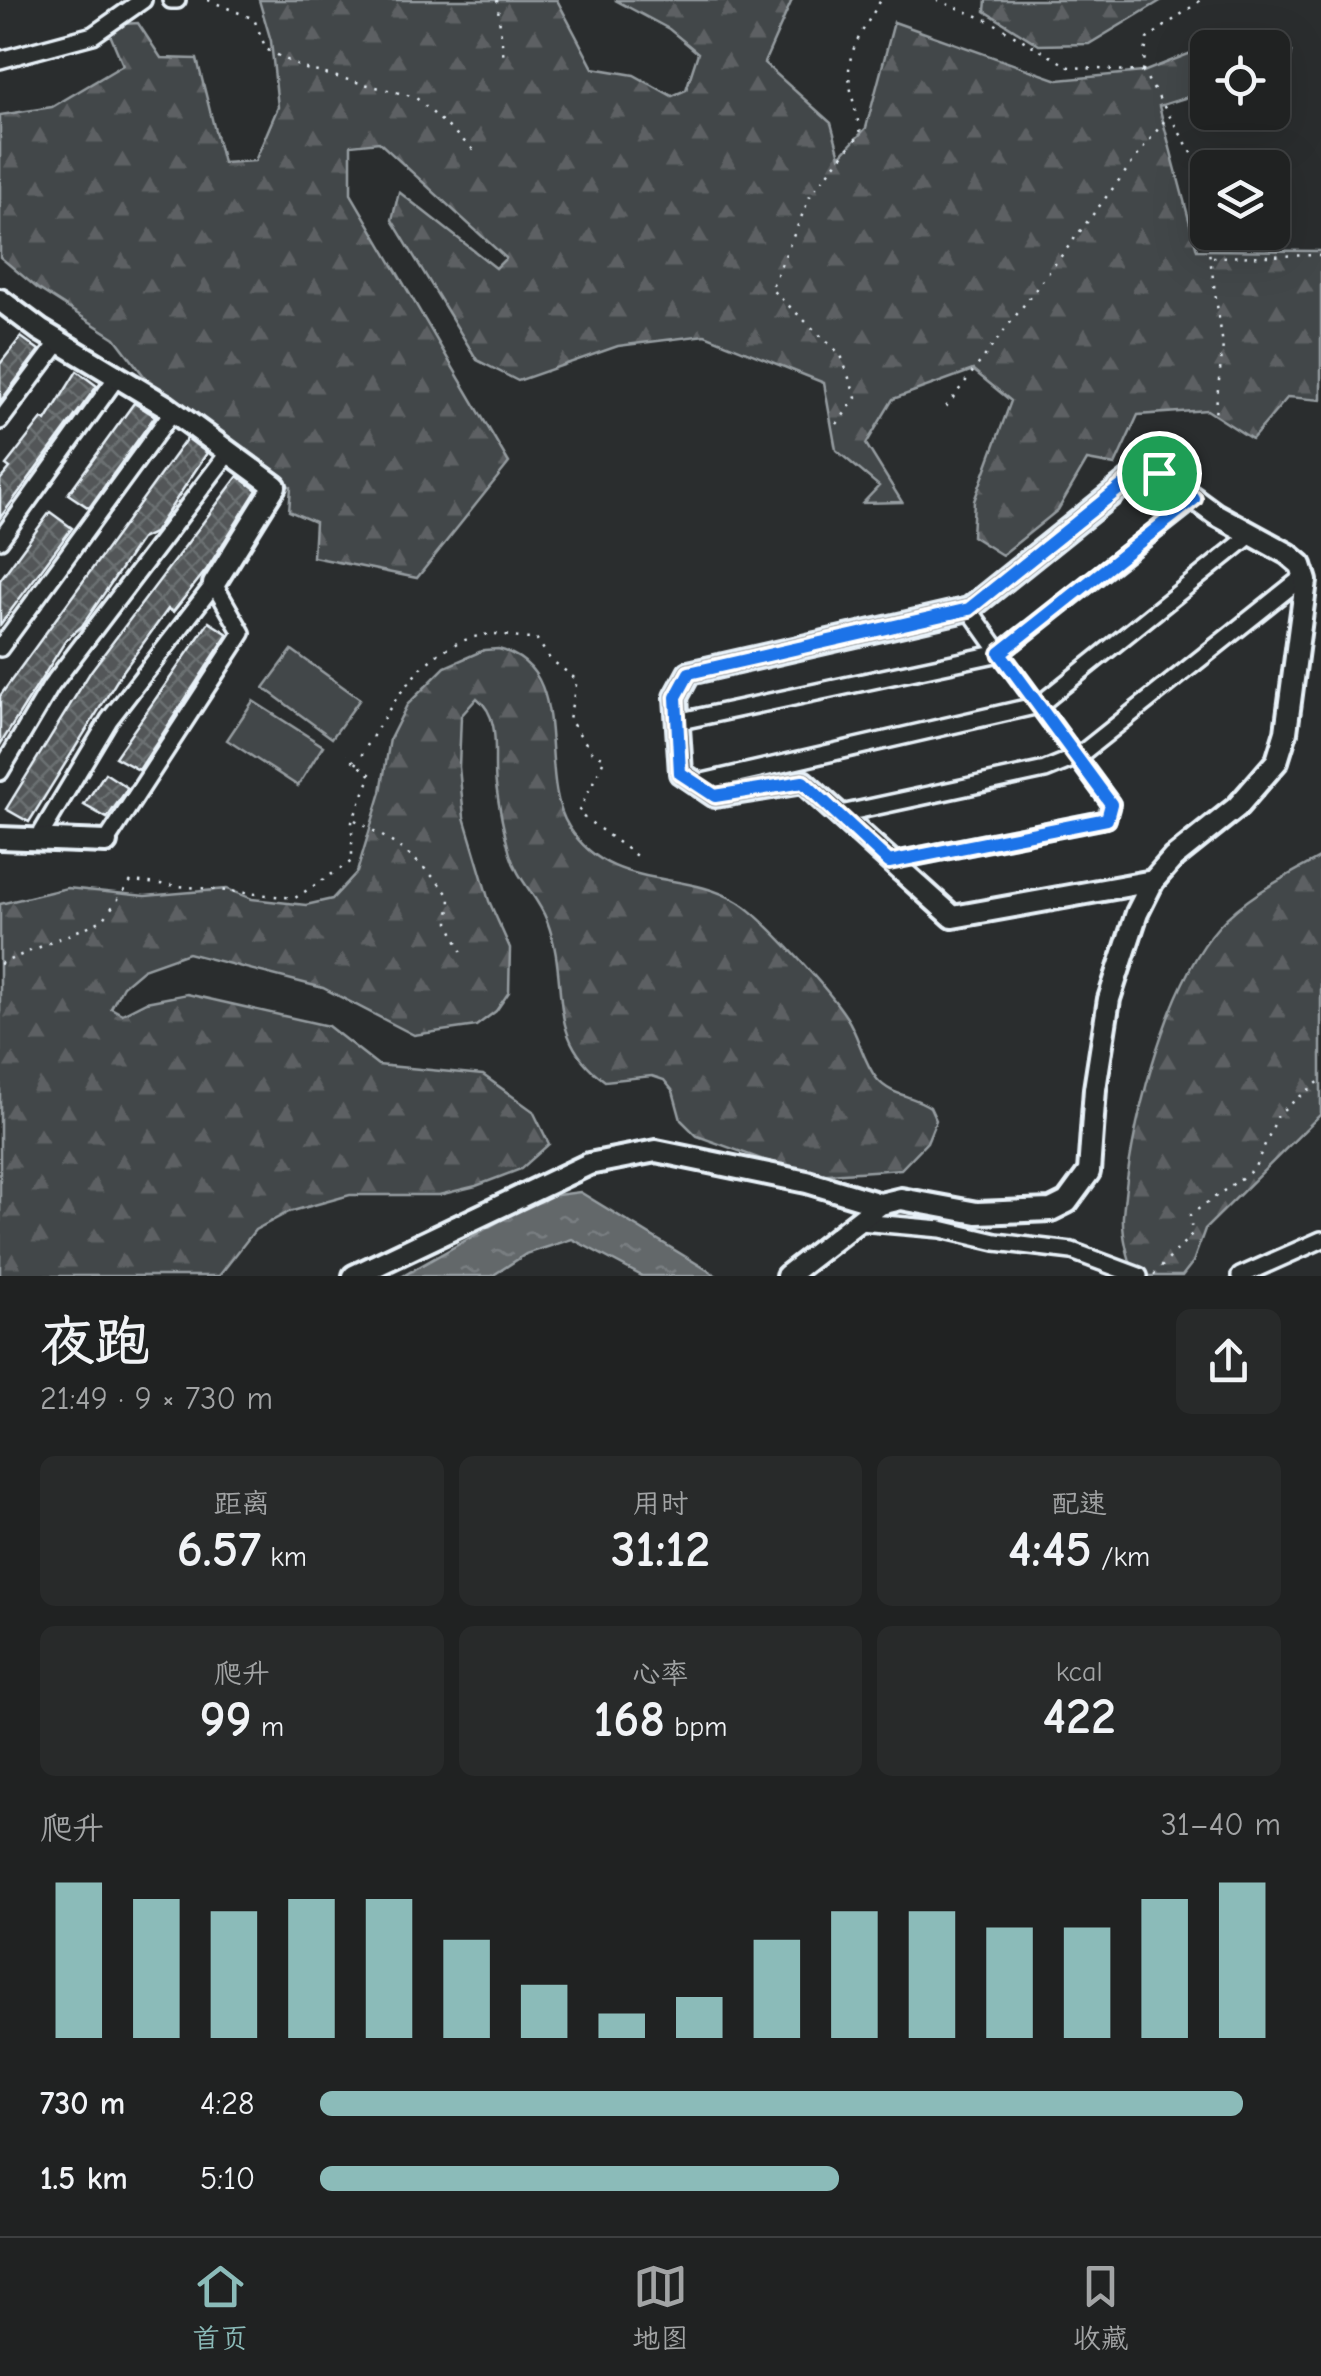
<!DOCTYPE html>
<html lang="zh">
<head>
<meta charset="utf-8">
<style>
	body { margin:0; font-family:"Comic Neue","LXGW WenKai TC",sans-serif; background:#282a2a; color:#f1f3f6; height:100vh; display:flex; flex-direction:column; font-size:38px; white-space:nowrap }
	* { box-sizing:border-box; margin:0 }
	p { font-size:32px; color:#a2a4a5 }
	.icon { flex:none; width:55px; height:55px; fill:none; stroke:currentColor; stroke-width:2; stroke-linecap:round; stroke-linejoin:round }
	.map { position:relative; height:1276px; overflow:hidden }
	.panel { display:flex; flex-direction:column; background:#202222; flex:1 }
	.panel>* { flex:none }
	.tools { position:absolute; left:1190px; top:30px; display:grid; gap:20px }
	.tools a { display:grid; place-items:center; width:100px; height:100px; border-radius:15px; background:#202222; box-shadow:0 10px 40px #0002,0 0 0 2px #3d3f40; font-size:50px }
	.pin { position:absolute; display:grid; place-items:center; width:85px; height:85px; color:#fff; margin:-42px; border:5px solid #fff; border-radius:50%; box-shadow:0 2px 10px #0007 }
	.round { display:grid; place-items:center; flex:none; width:105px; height:105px; border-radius:15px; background:#282a2a }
	.summary { display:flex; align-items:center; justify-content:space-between; height:170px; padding:0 40px }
	h1 { font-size:55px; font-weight:700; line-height:75px }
	.metrics { display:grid; grid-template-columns:repeat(3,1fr); gap:15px; height:170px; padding:10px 40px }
	.metrics div { display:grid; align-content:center; border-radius:15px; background:#282a2a; text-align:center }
	.metrics b { font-size:50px; font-weight:700 }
	.metrics small { font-size:28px; font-weight:400 }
	.metrics p { font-size:28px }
	.chart { height:280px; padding:20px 40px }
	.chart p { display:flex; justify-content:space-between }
	.chart svg { width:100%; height:180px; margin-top:10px; stroke:#8bbbb9; stroke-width:6 }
	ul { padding:0 40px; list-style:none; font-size:32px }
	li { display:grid; grid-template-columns:160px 120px 1fr; align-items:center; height:75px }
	li i { height:25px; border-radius:12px; background:#8bbbb9 }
	.menu { display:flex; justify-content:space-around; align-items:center; height:140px; border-top:2px solid #3d3f40; background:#202222; font-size:28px; color:#a2a4a5 }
	.menu a { display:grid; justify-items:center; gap:5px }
	.menu .selected { color:#8bbbb9 }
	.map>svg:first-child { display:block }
</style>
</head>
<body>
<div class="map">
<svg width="1321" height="1276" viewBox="0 0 1321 1276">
	<defs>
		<pattern id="forest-firs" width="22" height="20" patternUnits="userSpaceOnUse" patternTransform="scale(2.5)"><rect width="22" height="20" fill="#424648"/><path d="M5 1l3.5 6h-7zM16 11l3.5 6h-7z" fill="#5d6163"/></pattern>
		<pattern id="water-ripples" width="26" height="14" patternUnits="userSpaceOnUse" patternTransform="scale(2.5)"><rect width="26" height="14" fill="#63686b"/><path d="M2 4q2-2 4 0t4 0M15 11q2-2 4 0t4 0" fill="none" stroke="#797e81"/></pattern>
		<pattern id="building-cross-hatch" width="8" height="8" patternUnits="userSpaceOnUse" patternTransform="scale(2.5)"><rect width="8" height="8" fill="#535759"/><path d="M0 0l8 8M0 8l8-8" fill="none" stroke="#6c7072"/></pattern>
	</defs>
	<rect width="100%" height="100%" fill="#2a2d2e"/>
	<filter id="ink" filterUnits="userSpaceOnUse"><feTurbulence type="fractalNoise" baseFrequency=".01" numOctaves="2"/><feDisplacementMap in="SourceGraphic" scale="20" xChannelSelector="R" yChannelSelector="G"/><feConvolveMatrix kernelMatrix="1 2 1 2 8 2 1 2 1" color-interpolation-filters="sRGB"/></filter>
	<g filter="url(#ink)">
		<path fill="url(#forest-firs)" stroke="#959ca0" stroke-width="2.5" d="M259,0H557L593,68L634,75L672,96L686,90L698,53L669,29L615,0H792L764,63L831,123L840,156L866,128L894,22L1058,80L1143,72L1224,40L1266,47L1208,48L1207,91L1159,106L1197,250L1321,251V400L1288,397L1252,439L1207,410L1138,415L1115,465L1087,460L1058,510L1002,555L972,536L974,501L1011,401L973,370L893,399L866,444L902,502L863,503L879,486L836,450L824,383L705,335L618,346L518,381L477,360L392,220L399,192L496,268L506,258L379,142L351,145V194L509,463L417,578L313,557L315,522L289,511L291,487L154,389L115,338L37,288L0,257V115L52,107L123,65L106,25L138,23L161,58L197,59L223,163L255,161L278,107L271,41Z
			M986,0H1162L1089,44L1039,45L985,11Z
			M1273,49L1292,52L1279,118L1270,113Z
			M498,649C577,668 535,774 569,827C611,893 683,868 738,902C765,919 829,990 847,1018C859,1036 863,1062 877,1079C891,1096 913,1095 930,1107L936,1120L927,1142L901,1169L814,1175L789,1169L697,1136L681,1120L673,1091L664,1080L652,1076L605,1081C543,1036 571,984 547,921C538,897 517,879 510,854C504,832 499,807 496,785C492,756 503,719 477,698L461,716L459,767L464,817L489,901L510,948L509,992L496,1011L476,1026L414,1035L323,988L188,953L143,969L123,986L111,1008L122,1014L146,1002L187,994L328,1026L378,1065L483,1075L533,1111L549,1144L521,1169L476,1186L439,1195H350L289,1212L255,1230L219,1276H0V904L67,888L145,896L227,889L252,899L306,905L332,899L357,872L381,792L390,739L407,705L445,667L484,650Z
			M1321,857V1114L1205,1229L1193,1262L1182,1276H1135C1128,1257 1122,1236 1123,1216C1129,1133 1164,988 1219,926C1246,896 1287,876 1321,857Z"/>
		<path fill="#424648" stroke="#959ca0" stroke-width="2.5" d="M292,650L360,699L332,738L264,688Z
			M253,701L323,746L298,786L227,740Z"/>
		<path fill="url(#water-ripples)" stroke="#989fa3" stroke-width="2.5" d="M580,1192L717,1276H642L572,1239L526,1254L492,1276H403L542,1197Z"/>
		<path fill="url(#building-cross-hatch)" stroke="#e8f1f8" stroke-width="2.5" d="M21,337L39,350L0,402V364Z
			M77,371L97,386L0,518V480L10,468L6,465L42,419L46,421Z
			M134,403L155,416L89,508L68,494Z
			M187,438L207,453L154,533L141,539L82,626L66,640L0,745V696Z
			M238,476L257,490L207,569L173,612L168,609L121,674L29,822L6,809L91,671Z
			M50,512L72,528L0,625V580Z
			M209,622L228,634L139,770L115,757Z
			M105,773L128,788L107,818L84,805Z"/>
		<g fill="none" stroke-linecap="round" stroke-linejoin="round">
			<defs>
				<path id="street" d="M171,0H177
					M0,60L93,35L143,0
					M0,421L59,342
					M0,540L117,377
					M0,648L173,411
					M676,722L1000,653L969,609
					M0,772L51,686L229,452
					M694,784L1039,705L1252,534
					M836,815L1045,770L1077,757L1304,576
					M38,839L109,720L214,584L242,633L106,842
					M889,862L1107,819L1111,804L1000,653L1195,499
					M860,1222L941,1229L996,1242L1072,1251L1139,1276
					M1240,1276L1321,1240"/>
				<path id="secondary" d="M0,300L40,330L166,406L275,486L214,584
					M0,838L106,842
					M354,1276L589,1164L656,1151L807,1182L880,1204L901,1199L977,1213L1051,1210L1067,1202L1089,1172L1095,1089L1109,999L1137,913L1153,881L1173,858L1237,807L1277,761L1286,732L1306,581L1301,565L1288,554L1215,514L1159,473L1142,470L969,609L689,673L676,697L681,773L715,796L803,782L953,917L1153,881
					M787,1276L880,1204"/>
			</defs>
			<use href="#street" stroke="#e8f1f8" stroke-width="22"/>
			<use href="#secondary" stroke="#e8f1f8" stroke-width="28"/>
			<path stroke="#e8f1f8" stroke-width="2.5" stroke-dasharray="2.5 8" stroke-linecap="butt" d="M208,0L254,19L266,49L302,68L415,97L477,153
				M497,0L504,60
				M937,0L990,21L1069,67L1143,72L1195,158L1223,345L1215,415
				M1143,71L1147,39L1201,0
				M1213,257L1321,255
				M946,407L1168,116
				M837,424L856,398L841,355L771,289L811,194L861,133C843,61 842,64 881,0
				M356,764C390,710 418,643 490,634C505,633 520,641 536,638L550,659L577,680L569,719L592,752L605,758L578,813L642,860
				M355,820C396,843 421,860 450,897L449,923L462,953
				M0,964L103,920L131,881L295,898L352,861V822L371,775L346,755
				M1154,1275L1192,1234L1190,1215L1254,1169L1279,1113L1321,1080"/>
			<use href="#street" stroke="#2a2d2e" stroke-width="15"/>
			<use href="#secondary" stroke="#2a2d2e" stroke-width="20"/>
		</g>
	</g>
	<g fill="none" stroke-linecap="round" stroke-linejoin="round" filter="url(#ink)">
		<defs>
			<path id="route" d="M1142,470L1159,473L1194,499L1000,653L1111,804L1107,819L889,862L803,782L715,796L680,773L676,697L689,673L969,609Z"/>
		</defs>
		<use href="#route" stroke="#fff" stroke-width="20"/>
		<use href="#route" stroke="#1a73e8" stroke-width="12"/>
	</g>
</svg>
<div class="tools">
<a><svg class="icon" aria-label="locate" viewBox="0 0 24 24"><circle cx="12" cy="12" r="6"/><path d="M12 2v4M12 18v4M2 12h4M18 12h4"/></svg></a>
<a><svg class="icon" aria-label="layers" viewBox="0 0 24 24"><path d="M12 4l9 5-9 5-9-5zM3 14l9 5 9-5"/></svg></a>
</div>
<div class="pin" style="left:1159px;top:473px;background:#1e9e55"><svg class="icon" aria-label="arrive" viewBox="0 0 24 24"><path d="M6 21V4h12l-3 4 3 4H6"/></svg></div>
</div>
<section class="panel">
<div class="summary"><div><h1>夜跑</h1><p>21:49 · 9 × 730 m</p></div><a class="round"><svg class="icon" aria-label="share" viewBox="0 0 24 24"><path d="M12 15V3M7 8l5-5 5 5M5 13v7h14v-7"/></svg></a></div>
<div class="metrics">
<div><p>距离</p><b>6.57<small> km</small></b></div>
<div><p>用时</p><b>31:12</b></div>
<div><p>配速</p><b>4:45<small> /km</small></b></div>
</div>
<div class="metrics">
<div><p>爬升</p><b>99<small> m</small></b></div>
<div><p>心率</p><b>168<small> bpm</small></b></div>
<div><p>kcal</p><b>422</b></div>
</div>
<div class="chart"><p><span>爬升</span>31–40 m</p>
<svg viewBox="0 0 160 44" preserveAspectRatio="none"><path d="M5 44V6M15 44V10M25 44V13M35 44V10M45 44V10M55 44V20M65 44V31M75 44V38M85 44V34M95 44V20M105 44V13M115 44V13M125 44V17M135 44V17M145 44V10M155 44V6"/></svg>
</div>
<ul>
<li><b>730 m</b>4:28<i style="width:96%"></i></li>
<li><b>1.5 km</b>5:10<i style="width:54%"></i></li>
</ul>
</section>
<nav class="menu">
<a class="selected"><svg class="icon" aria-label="home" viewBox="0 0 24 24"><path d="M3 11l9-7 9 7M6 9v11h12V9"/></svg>首页</a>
<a><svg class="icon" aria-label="map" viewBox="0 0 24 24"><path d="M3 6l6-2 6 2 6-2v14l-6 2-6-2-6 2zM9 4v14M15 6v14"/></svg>地图</a>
<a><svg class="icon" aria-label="saved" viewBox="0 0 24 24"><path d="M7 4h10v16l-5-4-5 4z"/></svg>收藏</a>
</nav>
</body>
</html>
